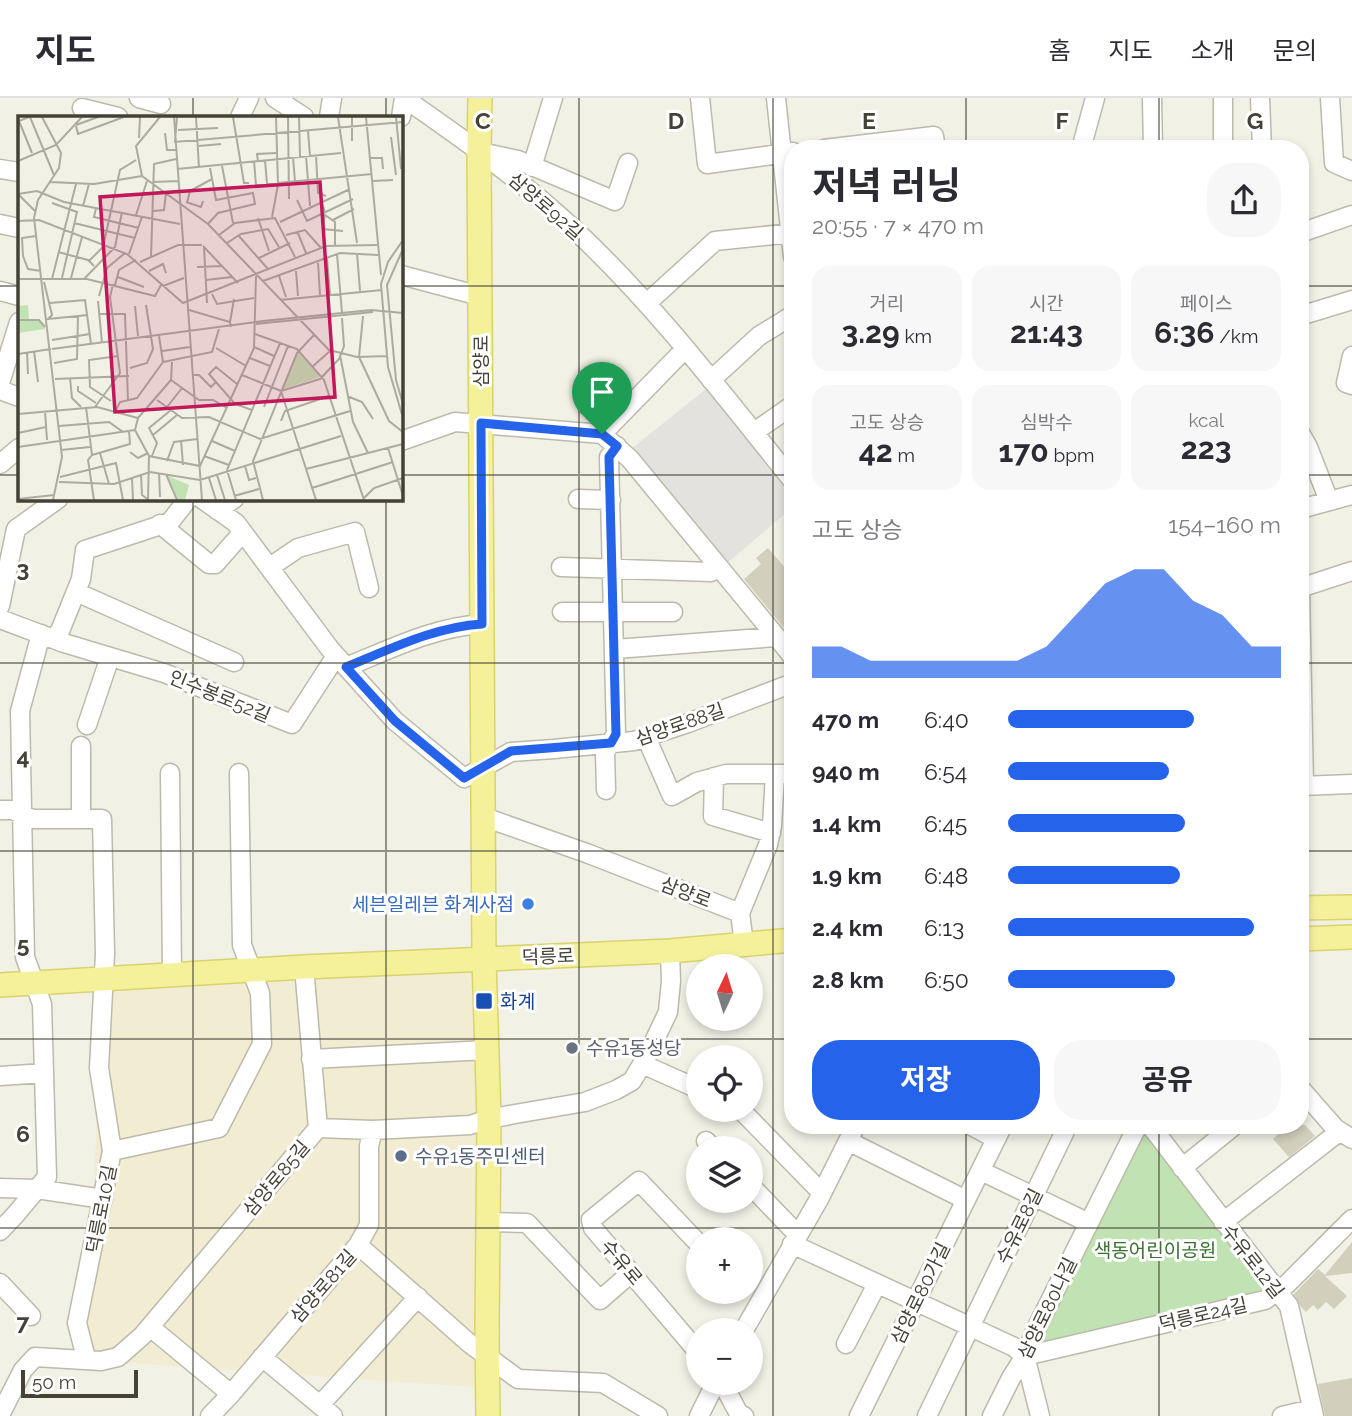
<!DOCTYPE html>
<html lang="ko">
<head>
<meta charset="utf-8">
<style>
	body { margin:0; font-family:Raleway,"Noto Sans KR",sans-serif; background:#f7f7f7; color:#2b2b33; height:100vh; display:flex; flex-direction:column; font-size:26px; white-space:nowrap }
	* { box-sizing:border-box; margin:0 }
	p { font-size:23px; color:#7c7c81 }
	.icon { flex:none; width:38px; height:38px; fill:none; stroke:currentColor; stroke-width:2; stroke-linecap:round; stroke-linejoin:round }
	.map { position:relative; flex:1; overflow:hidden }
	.drawer { position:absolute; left:784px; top:42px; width:525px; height:994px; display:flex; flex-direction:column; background:#fff; border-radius:28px; box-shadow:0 4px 10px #0003 }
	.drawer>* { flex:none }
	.needle { width:46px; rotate:4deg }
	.controls { position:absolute; left:686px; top:856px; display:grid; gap:14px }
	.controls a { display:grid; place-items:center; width:77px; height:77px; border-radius:50%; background:#fff; box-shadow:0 4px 10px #0003; font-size:35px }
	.scale { position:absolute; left:21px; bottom:18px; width:117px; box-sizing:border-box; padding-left:7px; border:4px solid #444236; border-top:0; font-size:19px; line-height:24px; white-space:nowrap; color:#444236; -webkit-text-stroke:5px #fff; paint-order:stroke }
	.pin { position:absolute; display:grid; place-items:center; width:60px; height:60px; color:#fff; margin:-72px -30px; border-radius:50% 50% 50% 0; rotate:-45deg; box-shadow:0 0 7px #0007 }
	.pin .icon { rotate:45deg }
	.round { display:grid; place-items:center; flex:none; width:74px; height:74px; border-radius:28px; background:#f7f7f7 }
	.overview { display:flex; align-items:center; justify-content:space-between; height:119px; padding:0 28px }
	h1 { font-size:38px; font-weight:700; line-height:52px }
	.metrics { display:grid; grid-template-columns:repeat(3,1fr); gap:10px; height:119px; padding:7px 28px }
	.metrics div { display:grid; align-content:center; border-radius:18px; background:#f7f7f7; text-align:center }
	.metrics b { font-size:30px; font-weight:700 }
	.metrics small { font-size:19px; font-weight:400 }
	.metrics p { font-size:19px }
	.chart { height:196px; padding:14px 28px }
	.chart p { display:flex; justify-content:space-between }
	.chart svg { width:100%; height:126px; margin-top:7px; fill:#2563eb; opacity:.7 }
	.button { display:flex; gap:14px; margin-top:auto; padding:14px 28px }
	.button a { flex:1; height:80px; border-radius:28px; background:#2563eb; color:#fff; font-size:28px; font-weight:700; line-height:80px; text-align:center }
	.button a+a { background:#f7f7f7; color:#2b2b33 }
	ul { padding:0 28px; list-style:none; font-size:23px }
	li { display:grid; grid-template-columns:112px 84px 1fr; align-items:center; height:52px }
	li i { height:18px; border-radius:9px; background:#2563eb }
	header { display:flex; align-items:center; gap:42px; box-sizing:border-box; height:98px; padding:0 35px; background:#fff; border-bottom:2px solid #e1e1e2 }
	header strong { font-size:33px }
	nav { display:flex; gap:38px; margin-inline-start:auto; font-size:24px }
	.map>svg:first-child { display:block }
</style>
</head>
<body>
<header>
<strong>지도</strong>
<nav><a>홈</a><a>지도</a><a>소개</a><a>문의</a></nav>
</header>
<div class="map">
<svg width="1352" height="1318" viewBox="0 0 1352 1318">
	<rect width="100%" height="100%" fill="#f1f1e6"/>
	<path fill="#f2ecd3" d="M475,872L488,1290L86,1262L103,886Z"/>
	<path fill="#c1e2b2" d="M1144,1030L1264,1192L1037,1248Z"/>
	<path fill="#e3e2de" d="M706,291L793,395V409L725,467L631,351Z"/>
	<path fill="#d2cfbd" d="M768,450L793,479V541L744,481L761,466L756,460Z
		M1288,1027H1305L1315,1038L1289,1059L1273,1041Z
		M1352,1144V1175L1325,1178L1347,1198L1334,1211L1326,1204L1318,1212L1313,1207L1306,1214L1301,1209L1294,1196L1318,1171L1325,1177Z
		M1352,1280V1318H1325L1318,1286Z"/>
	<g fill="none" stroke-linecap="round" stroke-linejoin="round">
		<defs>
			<path id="minor" d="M139,0L161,6
				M275,0L304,19
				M404,0C464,42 523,83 577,134C657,209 724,298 793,383
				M700,0L707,66L793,54
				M776,0L793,159
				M1152,0L1153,51
				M1223,0V51
				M1260,0L1262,51
				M1330,0L1334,65L1352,73
				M82,10L118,19
				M240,19L249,0
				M329,19L332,0
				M401,19L404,0
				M824,51L934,38L936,51
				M1081,51L1095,0
				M485,55L518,62L615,103L628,65
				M532,69L553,0
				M0,71L19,74
				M0,126L19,130
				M1300,135L1352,117
				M401,177L480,198
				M0,193L19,198
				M647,205L715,143L793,135
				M1300,218L1352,202
				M1352,258L1346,285L1352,287
				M711,282L759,238L793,217
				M0,285L19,224
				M0,292L19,299
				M754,334L793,307
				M1300,335L1308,349L1329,403
				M602,336L630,361L793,559
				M602,336L685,251
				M401,343L455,324L602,336
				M0,366L19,350
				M202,401L236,425L330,551L395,623L464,680L511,654L554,651L634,643L688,625L793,585
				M578,401L611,402
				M1300,411L1352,397
				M217,412L234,401
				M160,426L209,466H215L243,434
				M270,469L298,450L355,434L369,490
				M561,469L711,474L718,469
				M1300,490L1304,688
				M1300,490L1352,473
				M76,494L234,564
				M0,508L16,431L58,401
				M562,514H673
				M0,521L64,545L164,575L292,626L336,558
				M53,541L60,533L81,481L85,452L170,424L188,401
				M615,551L776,539
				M346,569C391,551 434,529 482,526
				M87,627L110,559
				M646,639L672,698L697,684L726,676H793
				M81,648V721
				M170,675L172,877
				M714,679L713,718L771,735
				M1300,688L1352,686
				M606,692L605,654L616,636L609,359L617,348
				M0,712H13L32,721H102L105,856L99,970L112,1053L77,1225L85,1256
				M484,719L589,756L740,815L744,846
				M740,815L768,747L772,728L775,676
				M304,869L318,1030
				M311,961L487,952
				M642,966L698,991
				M0,978L44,975
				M1300,990L1335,1030L1352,1041
				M741,1012L822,1095
				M970,1027L996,1041
				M1150,1027L1289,1208L1314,1318
				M318,1030L373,1032L470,1027L489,1021L515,1016L585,1004L616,992L632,983L648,956L668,914L671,883L670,853
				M706,1043L713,1050
				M848,1043L966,1102
				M112,1053L219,1030L262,946L260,895L242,847L239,675
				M1182,1070L1235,1027
				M981,1073L1089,1125
				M751,1088L798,1137
				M0,1090L37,1091L103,1101
				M488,1124L527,1125L600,1202L631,1175
				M1223,1124L1339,1034
				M0,1133L16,1116L47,1079L42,906L25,859L20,613L41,536
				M698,1145L639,1083L591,1122L593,1130L698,1254
				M792,1146L1014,1249L1025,1258
				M358,1147L469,1245L518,1281L603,1285L658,1318
				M0,1185L31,1218
				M150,1229L231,1296
				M744,1232L819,1101L856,1027
				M846,1246L877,1186
				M1025,1258L1265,1202L1287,1186L1352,1121
				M1025,1258L1040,1318
				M262,1259L333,1318
				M722,1284L739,1316L744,1318
				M320,1307L418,1199
				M1,1315L23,1272L35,1259L101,1263L118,1259L142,1238L318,1030
				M210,1318L231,1296L358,1147L369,1127V1048L373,1032
				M699,1318L716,1284
				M859,1318L1003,1027
				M927,1318L1068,1027
				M992,1318L1011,1280L1025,1258L1036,1231L1138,1027
				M1282,1318L1312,1311"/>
			<path id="major" d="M480,0L479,54L484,861L489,1021L487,1230L488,1318
				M1300,810L1352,809
				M1300,841L1352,839
				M0,887L304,869L670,853L793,842"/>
		</defs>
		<use href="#minor" stroke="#bcbaaa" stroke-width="21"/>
		<use href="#major" stroke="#d9d36d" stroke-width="26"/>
		<use href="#minor" stroke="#fff" stroke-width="18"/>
		<use href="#major" stroke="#f5f19b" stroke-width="23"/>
	</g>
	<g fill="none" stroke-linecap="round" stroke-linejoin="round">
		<defs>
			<path id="route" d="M481,325L602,336L617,348L609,359L616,636L611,645L511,653L464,680L395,623L346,569C391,551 434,529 482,526Z"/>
		</defs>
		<use href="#route" stroke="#fff" stroke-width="14"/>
		<use href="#route" stroke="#2563eb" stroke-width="9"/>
	</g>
	<path fill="none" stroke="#444236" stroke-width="2" stroke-opacity="0.55" d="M193,0V19M386,0V19M579,0V1318M773,0V1318M966,0V51M1159,0V51M0,188H19M401,188H793M1300,188H1352M0,377H19M401,377H793M1300,377H1352M193,401V1318M386,401V1318M0,565H793M1300,565H1352M0,753H793M1300,753H1352M0,941H793M1300,941H1352M966,1027V1318M1159,1027V1318M0,1130H1352"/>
	<circle fill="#3f7fe0" stroke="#fff" stroke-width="2.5" cx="528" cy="806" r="7"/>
	<rect fill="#1a4fb4" stroke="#fff" stroke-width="2.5" x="475" y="894" width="18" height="18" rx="3.5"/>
	<circle fill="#6b7280" stroke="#fff" stroke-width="2.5" cx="572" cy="950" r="7"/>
	<circle fill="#5c6f8a" stroke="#fff" stroke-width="2.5" cx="401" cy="1058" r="7"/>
	<g text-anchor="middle" stroke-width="6" stroke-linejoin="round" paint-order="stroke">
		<g font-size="19" fill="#444236" stroke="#fff">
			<text transform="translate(546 108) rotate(41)" y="7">삼양로92길</text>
			<text transform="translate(481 263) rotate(-90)" y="7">삼양로</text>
			<text transform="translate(220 598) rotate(22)" y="7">인수봉로52길</text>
			<text transform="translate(680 626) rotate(-19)" y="7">삼양로88길</text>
			<text transform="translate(686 794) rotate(21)" y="7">삼양로</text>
			<text transform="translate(548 858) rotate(-2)" y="7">덕릉로</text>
			<text transform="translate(276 1080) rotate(-50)" y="7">삼양로85길</text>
			<text transform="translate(101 1111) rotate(-79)" y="7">덕릉로10길</text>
			<text transform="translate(1019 1128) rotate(-64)" y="7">수유로8길</text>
			<text transform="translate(1253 1163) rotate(52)" y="7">수유로12길</text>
			<text transform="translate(622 1164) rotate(50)" y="7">수유로</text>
			<text transform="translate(323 1188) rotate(-49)" y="7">삼양로81길</text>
			<text transform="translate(920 1195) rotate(-64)" y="7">삼양로80가길</text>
			<text transform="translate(1047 1210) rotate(-64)" y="7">삼양로80나길</text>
			<text transform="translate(1203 1216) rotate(-13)" y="7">덕릉로24길</text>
		</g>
		<g font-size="19" fill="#366cbe" stroke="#fff" text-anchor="end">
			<text x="514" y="813">세븐일레븐 화계사점</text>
		</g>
		<g font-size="19" fill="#164399" stroke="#fff" text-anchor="start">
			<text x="500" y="910">화계</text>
		</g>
		<g font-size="19" fill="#5b616d" stroke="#fff" text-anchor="start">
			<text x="586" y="957">수유1동성당</text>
		</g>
		<g font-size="19" fill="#4e5e75" stroke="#fff" text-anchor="start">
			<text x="415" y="1065">수유1동주민센터</text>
		</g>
		<g font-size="19" fill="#37702f" stroke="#fff">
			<text x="1155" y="1159">색동어린이공원</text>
		</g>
	</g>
	<g transform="translate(18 18)">
		<rect width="385" height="385" fill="#f1f1e6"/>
		<path d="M10,189L11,203L21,204L27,213L0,217V190ZM280,236L302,261L265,273ZM150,360L171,369L167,384H160Z" fill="#c1e2b2"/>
		<path fill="none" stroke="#acaba0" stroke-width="2" d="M11,1L1,5L14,37M12,1L36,59M24,1L43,37L41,52L20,84L16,102L44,341L35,384M142,1L118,30L124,60L190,108L311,234L339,241L369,240M156,1L184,384M159,1L157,26L385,6M178,1L181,52M215,1L226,67H231M270,1L271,83M281,1L282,41M320,1L339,127M334,1V25M348,1L363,159M378,1L383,53M58,9L80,1M58,10L60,18L106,1M160,14L200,12M290,15L292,40M147,17L149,34H158M373,21L378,59M121,22L122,1M181,30L203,28M298,39L300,77L308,80M288,40L292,90M275,41L277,66M352,42H364L365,53M247,44L249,68M0,45L38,29L64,1M236,45L238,69L354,58M240,45L239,38L258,37M204,50L215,107M159,53L323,37M354,65L375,64M32,66L76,68L124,60M135,66L160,65M0,78L19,75L46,86L162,108M0,78L17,95M279,84L289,105L335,83M303,85L307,96L305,113L325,115M168,86L183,91L185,85M34,87L59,96L44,162M169,87L172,75L194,63M65,90L71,68M78,92L76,101L121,112M135,95L146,94L148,77M118,99L129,65M307,99L317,106V129M254,101L260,69L258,1M240,102L251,135M315,104L336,93M0,105L21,104L109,138L165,187L308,130L359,129M262,106L332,73M56,107L117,122M190,108L200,97L237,88L235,77L198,84L192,52M279,115L288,137M201,119L217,107L257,102L277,141M220,119L250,153M268,119L287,114L303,132M18,120L4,122L5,140L10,153L23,155M385,124L370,146L363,168L370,251L385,302M209,127L223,118L250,113L261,131M185,130L220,167M186,131L189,187M385,133L369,169L378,264L385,288M40,136L70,144L76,150M339,137L342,175M111,138L124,101M319,138L324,197M133,141L136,48L158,43M241,142L272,127M309,142L312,178M71,145L85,131L102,54L118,44M122,146L160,129H184M300,147L302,179M179,151L204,150M131,155L145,148L148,157M278,155L280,180M261,160L268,181M100,161L126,171M53,162L64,121M0,163H69L137,180L143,169M34,163L58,68M66,163L97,131L104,96M188,164L214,161M245,165L322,137L360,139M26,166L34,199L30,203L70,199M97,169L101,154L118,144M145,170L166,162M194,178L199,188L236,182M81,180L89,152L107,137M262,184L364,174M80,185L84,227M32,187L67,184L73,228M117,190L120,220M171,194L212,206L213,211M81,198H107L110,285M345,200L341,241L371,305L385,316M0,204H21L27,211M212,206L216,183M238,208L355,196M237,218L279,233L306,264L346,384M141,220L145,246M34,224L72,218M236,231L256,240M198,232L228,250M34,233L245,205L353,194L385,197M16,235L20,266M144,235L172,231M9,236L10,258M0,238L33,233M322,239L335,306L350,337M232,242L252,250M145,246L194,236L201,213M154,246L153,264L120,302L117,314L131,340L182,350L236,232L238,160M36,247L59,243L60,200M294,251L312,235M112,252L129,247L135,233L128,189M174,259H181L193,271L198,266M224,259L263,275M52,262L54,282L63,291M37,263L111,260M153,264L181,284H195L209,292M0,268V317M219,268L198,251L191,258L217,288L234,294M60,270V275L78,287M263,275L298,384M263,275L302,263L321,243L326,230L324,202M329,280L344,286L355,303M139,284L164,302L191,301L242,323L332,295M93,285L72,271L71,244L100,240M68,291L74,339M77,291L102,257L92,181L95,168M149,291L164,272M246,291L270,230M27,295L29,324M97,296L102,286L119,282L145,246M0,298L79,291L120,302M263,305L267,295L311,280M41,310L91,306L105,316M0,317L28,311M135,319L159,299M163,324L165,349M194,325L217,335M0,331L117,314M370,332L385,380M43,334L72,331M112,336L120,342L130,337M82,337L91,368M74,339L112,328L111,315M74,339L70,344L76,384M134,340L139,327L131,312L153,294M186,340L211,349M149,345L156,326L179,323M227,350L231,364L238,362M288,353L385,328M141,357L142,381M123,358L124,379L131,384M148,358L159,384M199,359L207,384M42,361L98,347L105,384M114,362L115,384M191,362L198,384M41,366L96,368L132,356L182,364L323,320M294,372L375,346M216,380L241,373M0,383L36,379M130,383L131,340M345,383L356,372L385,362M218,384L209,354L262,227M245,384L235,345L279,237L296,219"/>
		<path fill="#c2185b" fill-opacity="0.15" stroke="#c2185b" stroke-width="3.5" d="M302,66L317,281L97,296L82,81Z"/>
		<rect width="385" height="385" fill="none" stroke="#444236" stroke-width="3.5"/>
	</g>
	<g font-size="23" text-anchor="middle" font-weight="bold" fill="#444236" stroke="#fff" stroke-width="6" stroke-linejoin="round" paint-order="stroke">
		<text x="483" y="31">C</text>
		<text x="676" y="31">D</text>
		<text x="869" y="31">E</text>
		<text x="1062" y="31">F</text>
		<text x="1255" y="31">G</text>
		<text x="23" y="479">3</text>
		<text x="23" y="667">4</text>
		<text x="23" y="855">5</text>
		<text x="23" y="1044">6</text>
		<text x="23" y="1232">7</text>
	</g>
</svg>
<div class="controls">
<a><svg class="needle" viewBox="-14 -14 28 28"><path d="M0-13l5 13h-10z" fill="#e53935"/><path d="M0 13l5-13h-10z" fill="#7c7c81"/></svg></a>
<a><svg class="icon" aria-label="locate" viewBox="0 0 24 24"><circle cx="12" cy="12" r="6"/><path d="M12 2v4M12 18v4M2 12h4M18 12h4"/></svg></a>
<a><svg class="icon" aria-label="layers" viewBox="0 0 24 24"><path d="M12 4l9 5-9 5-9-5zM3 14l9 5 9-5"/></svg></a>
<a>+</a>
<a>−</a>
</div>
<div class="scale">50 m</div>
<div class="pin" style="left:602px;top:336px;background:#1e9e55"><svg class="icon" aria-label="arrive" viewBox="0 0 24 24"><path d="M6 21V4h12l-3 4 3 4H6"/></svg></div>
<section class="drawer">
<div class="overview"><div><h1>저녁 러닝</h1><p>20:55 · 7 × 470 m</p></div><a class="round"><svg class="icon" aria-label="share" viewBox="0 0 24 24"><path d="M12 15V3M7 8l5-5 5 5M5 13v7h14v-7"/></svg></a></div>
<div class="metrics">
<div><p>거리</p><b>3.29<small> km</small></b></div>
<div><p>시간</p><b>21:43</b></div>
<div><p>페이스</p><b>6:36<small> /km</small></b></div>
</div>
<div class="metrics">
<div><p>고도 상승</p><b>42<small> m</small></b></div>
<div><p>심박수</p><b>170<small> bpm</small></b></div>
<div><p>kcal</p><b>223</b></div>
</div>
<div class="chart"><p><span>고도 상승</span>154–160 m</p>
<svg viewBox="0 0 160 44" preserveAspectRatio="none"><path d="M0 44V33L10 33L20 38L30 38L40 38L50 38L60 38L70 38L80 33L90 22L100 11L110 6L120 6L130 17L140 22L150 33L160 33V44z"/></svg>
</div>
<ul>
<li><b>470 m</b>6:40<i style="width:68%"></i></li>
<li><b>940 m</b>6:54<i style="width:59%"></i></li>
<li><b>1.4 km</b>6:45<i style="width:65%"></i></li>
<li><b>1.9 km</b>6:48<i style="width:63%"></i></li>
<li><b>2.4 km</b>6:13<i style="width:90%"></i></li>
<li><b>2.8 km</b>6:50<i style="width:61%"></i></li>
</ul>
<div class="button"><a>저장</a><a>공유</a></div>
</section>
</div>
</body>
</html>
